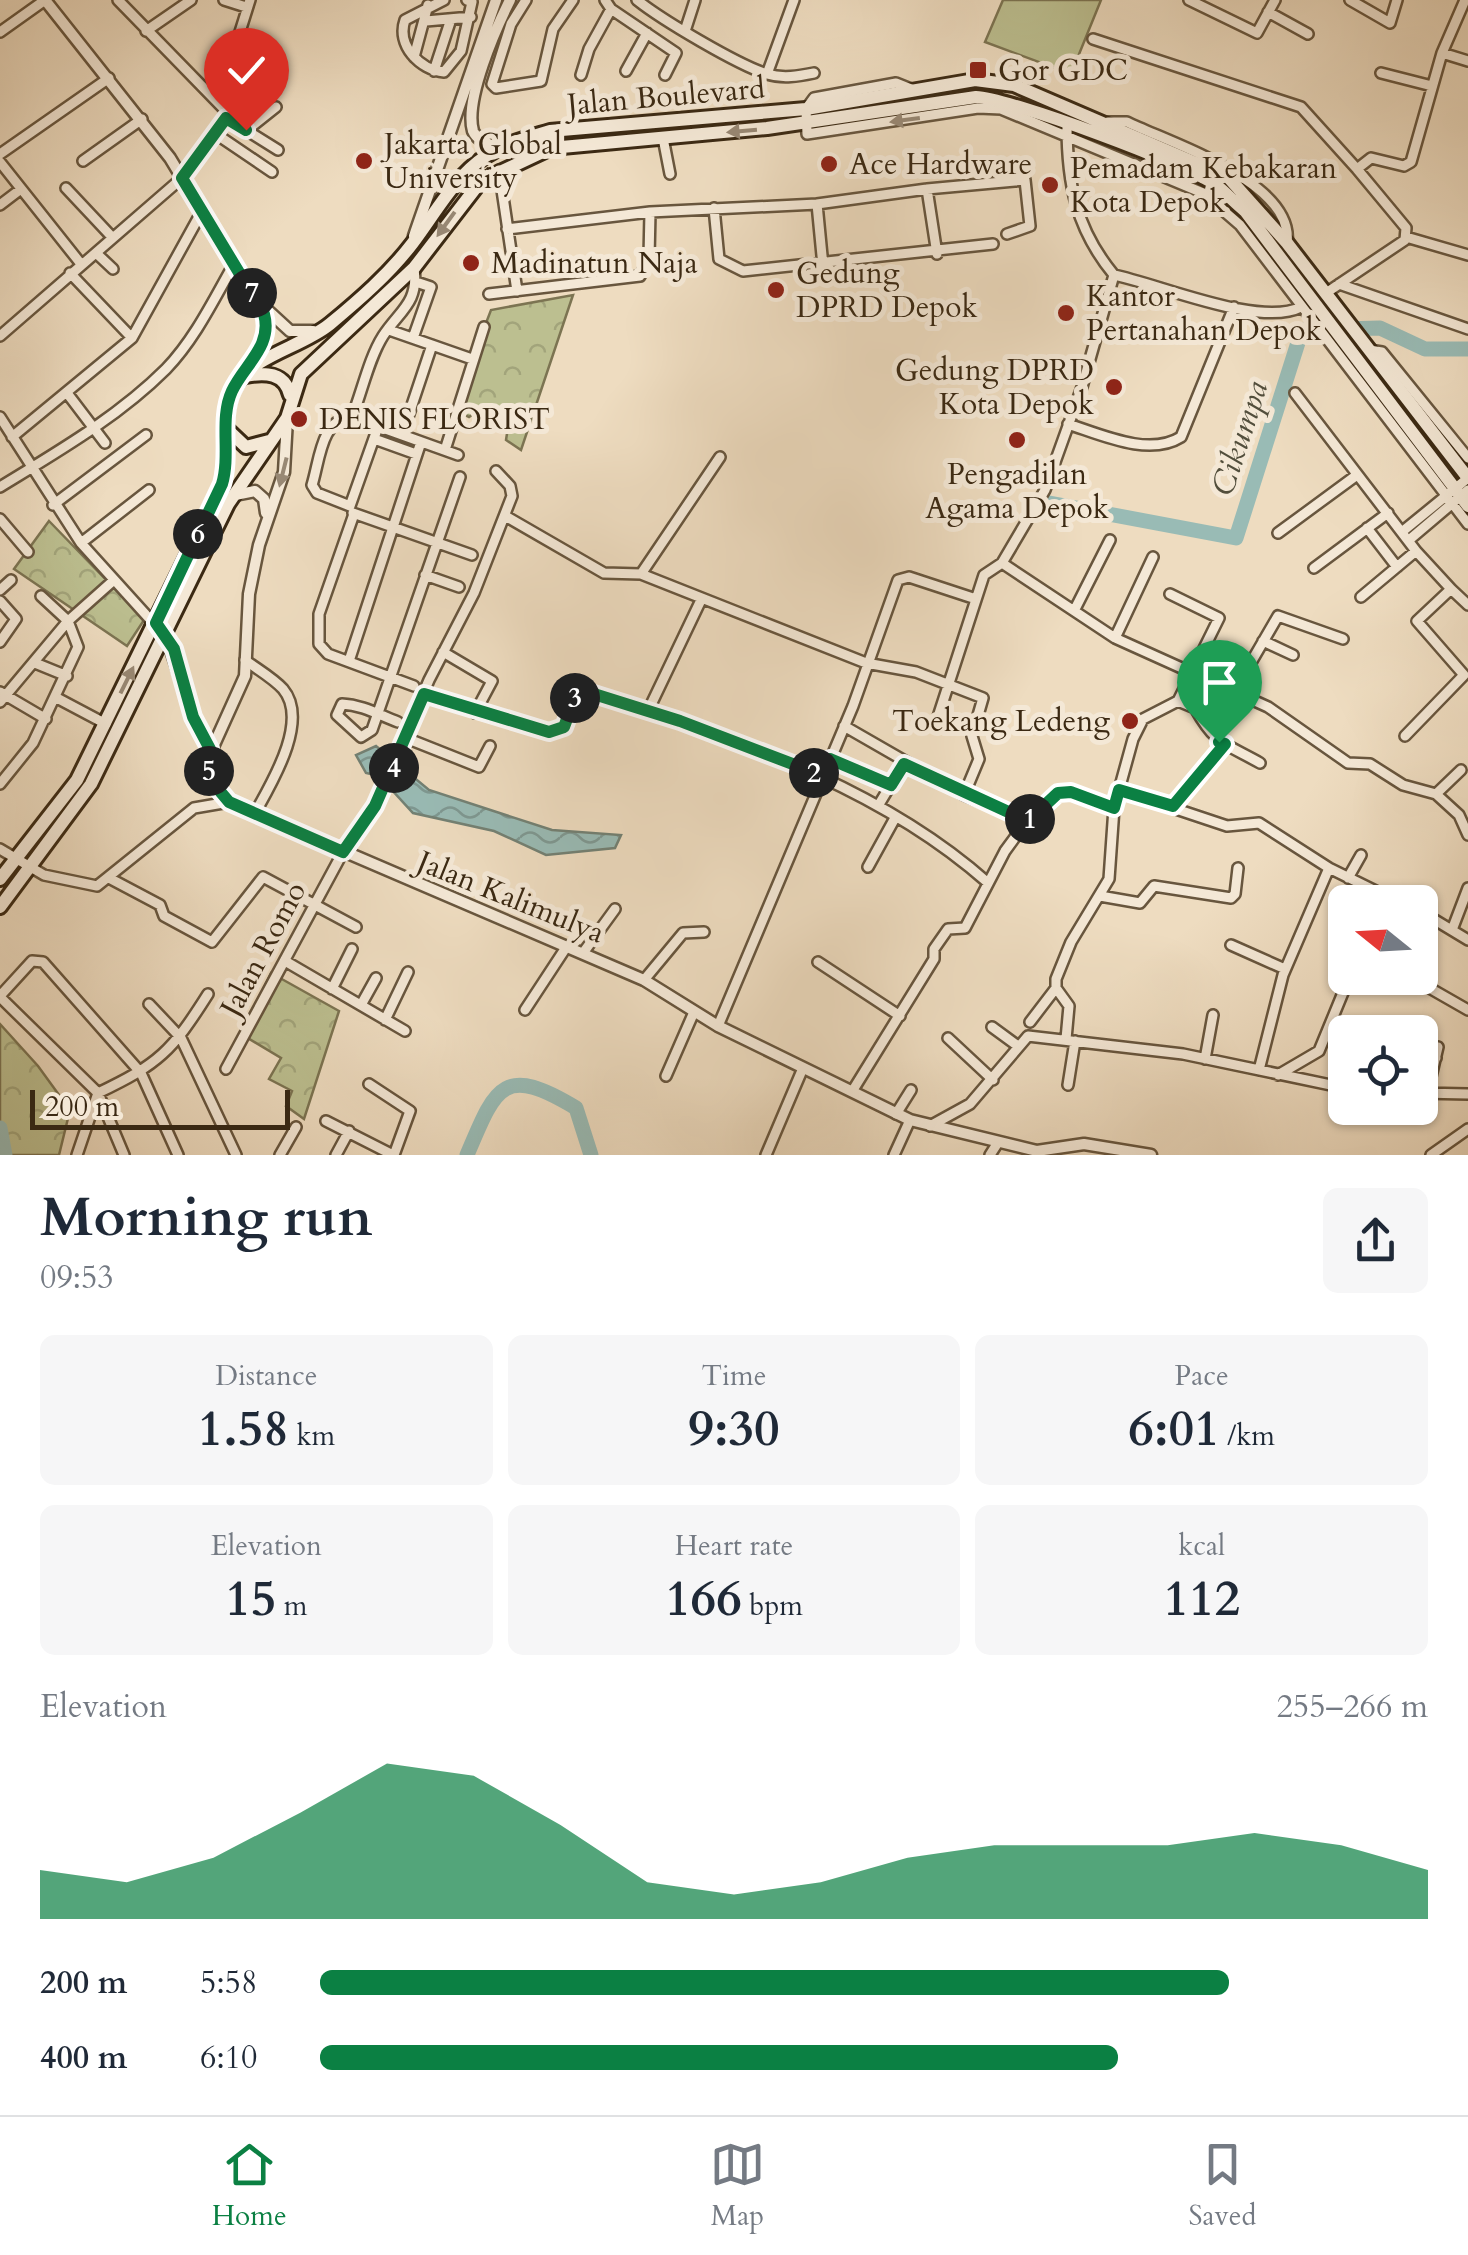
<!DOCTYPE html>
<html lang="en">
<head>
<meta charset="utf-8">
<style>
	body { margin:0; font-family:Cardo,serif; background:#f6f6f7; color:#1f2937; height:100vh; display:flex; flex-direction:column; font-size:38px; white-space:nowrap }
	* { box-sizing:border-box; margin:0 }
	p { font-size:32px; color:#747a83 }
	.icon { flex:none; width:55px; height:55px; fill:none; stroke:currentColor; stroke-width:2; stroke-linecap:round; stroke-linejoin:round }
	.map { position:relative; height:1155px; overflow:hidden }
	.drawer { display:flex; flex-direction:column; background:#fff; flex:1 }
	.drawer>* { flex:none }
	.needle { width:65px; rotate:288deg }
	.fabs { position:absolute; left:1328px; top:885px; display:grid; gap:20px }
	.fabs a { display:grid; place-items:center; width:110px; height:110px; border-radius:15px; background:#fff; box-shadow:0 2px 8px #0004; font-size:50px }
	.scale { position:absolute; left:30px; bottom:25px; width:260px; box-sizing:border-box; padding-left:10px; border:5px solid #3b2913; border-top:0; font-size:28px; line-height:35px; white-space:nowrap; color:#3b2913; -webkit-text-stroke:8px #f4e8d6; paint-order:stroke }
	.pin { position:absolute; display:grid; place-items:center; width:85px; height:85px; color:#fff; margin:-102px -42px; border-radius:50% 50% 50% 0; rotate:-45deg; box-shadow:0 0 10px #0007 }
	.pin .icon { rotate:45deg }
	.km { position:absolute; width:50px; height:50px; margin:-25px; border-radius:50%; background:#222; color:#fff; font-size:28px; line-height:50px; text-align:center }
	.round { display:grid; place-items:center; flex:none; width:105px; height:105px; border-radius:15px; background:#f6f6f7 }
	.overview { display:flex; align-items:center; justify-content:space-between; height:170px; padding:0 40px }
	h1 { font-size:55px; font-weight:600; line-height:75px }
	.stats { display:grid; grid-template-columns:repeat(3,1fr); gap:15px; height:170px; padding:10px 40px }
	.stats div { display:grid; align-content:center; border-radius:15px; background:#f6f6f7; text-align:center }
	.stats b { font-size:50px; font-weight:600 }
	.stats small { font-size:28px; font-weight:400 }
	.stats p { font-size:28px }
	.chart { height:280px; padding:20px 40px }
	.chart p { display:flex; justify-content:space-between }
	.chart svg { width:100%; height:180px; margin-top:10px; fill:#0b8043; opacity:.7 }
	ul { padding:0 40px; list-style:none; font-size:32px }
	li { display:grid; grid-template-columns:160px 120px 1fr; align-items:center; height:75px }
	li i { height:25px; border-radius:12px; background:#0b8043 }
	.menu { display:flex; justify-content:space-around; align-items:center; height:140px; border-top:2px solid #e0e1e3; background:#fff; font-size:28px; color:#747a83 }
	.menu a { display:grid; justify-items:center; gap:5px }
	.menu .on { color:#0b8043 }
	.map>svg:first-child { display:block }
</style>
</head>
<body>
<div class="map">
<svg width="1468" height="1155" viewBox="0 0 1468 1155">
	<defs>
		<pattern id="forest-crowns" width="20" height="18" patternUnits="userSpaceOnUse" patternTransform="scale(2.5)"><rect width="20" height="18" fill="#bcbf90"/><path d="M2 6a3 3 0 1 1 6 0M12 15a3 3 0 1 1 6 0" fill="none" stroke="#a2a47b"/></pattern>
		<pattern id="water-waves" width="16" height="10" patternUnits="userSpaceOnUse" patternTransform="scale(2.5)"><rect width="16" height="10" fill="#99bbb5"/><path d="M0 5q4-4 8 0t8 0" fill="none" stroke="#7e9892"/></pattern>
	</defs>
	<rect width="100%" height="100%" fill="#eedcc0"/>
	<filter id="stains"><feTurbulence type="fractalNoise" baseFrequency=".002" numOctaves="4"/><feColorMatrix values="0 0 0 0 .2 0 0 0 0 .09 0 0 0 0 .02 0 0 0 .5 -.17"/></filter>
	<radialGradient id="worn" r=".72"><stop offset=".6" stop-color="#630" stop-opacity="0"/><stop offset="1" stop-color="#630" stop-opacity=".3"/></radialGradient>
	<path fill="#bcbf90" stroke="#7c7452" stroke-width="2.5" d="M1003,0H1101L1071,74L985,42Z"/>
	<path fill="url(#forest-crowns)" stroke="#7c7452" stroke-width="2.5" d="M573,295L521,450L506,440L509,421L485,406L469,417L453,409L491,310Z
		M49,521L117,591L148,614L127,646L14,569Z
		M271,973L339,1011L304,1119L286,1106L292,1091L269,1079L281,1058L241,1034Z
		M0,1024L38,1066L70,1110L59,1155H0Z"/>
	<path fill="url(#water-waves)" stroke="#738174" stroke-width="2.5" d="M376,746L429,790L552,830L621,835L615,848L546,855L494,831L413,813L379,776L366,773L356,755Z"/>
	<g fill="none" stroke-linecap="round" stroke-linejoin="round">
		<path stroke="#99bbb5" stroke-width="15" d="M1044,502L1236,538L1302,330L1380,328L1425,349H1468
			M0,1128L5,1155
			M467,1155C496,1086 503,1064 576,1108L591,1155"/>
		<defs>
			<path id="minor" d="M118,0L229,114
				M224,0L246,7
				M444,0L405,20C396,45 420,70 444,72L461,51L472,2L467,0
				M526,0L511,24L492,84L496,88L541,81L553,29L573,0
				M605,0L611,9L676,53L665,75
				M637,0C662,20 738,65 767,74C783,79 799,76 814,73
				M1189,0L1257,33L1275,0
				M1350,0L1390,23L1397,0
				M1268,12L1308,34
				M426,21L471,17
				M146,31L191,0
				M685,31L695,0
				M0,32L45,0
				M1093,39L1301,107L1357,169
				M1442,53L1468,61
				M414,57L428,5
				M434,71L451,19
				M626,71L647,33
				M1381,73L1432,86
				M767,74L794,0
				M581,75L589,49L611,9
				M911,89L896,83L814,98L806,109L807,134L978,108L1001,109L1203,193L1240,225L1468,524
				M227,118L278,150
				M1108,122H1127C1170,143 1295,182 1287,243
				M246,131L276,107
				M216,134L272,172
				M663,138L670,174
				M0,154L109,78
				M83,161L142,119
				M0,162L81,264
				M499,170L517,291
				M66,188L112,237
				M817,204L927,189
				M0,205L21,189
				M714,208L719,259L743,271L993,244
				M507,229L650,212L817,204L823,266
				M1406,237L1468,255
				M96,253L113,269
				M937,254L927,189L1025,180L1030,226L1007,234
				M414,269C419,303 399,311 383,336C369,358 362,392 352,417L458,455
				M70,273L132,338
				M1114,275C1159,284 1260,328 1301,307
				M1339,284L1468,329
				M1326,293L1405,240L1406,228L1357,169L1371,158L1404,166L1411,162L1442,53L1465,0
				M489,294L640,276L649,258L650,212
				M389,330L432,345
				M0,336L182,178L216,134L236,90L239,35L250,0
				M413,338L431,287L416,282
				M1369,350L1382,352L1468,458
				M67,393L105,443
				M1295,393L1416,551L1451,589L1417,621L1464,675L1405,736
				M0,417L81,543L166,637L193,717L210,749
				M352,417C321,419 320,459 312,485L317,493L350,506L378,427
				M1068,424C1102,435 1149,457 1181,437L1234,307
				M402,435L432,345L472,359
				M12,437L132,338L201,213
				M377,440L416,454
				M445,450L484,327
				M0,487C57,452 118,417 166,369C195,339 214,299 234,264
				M53,505L146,435
				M353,513L472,555
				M354,514L319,614V644L328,654L414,686
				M507,517L604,573L641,574L866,663L916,672L983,698L972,736L979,759L964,795L1027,821L1005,851L965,928L948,929L934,949V959L853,1090
				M0,519L28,552
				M1367,528L1397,567
				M1403,531L1468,478
				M1278,533L1357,475
				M1409,540L1468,490
				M81,543L149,490
				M1002,563L1115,638L1268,707L1348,763L1370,764L1403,785L1436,794L1459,815L1468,835
				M1314,568L1388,513
				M641,574L720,457
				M425,575L459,587
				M1451,589L1468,605
				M0,590L11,580
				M1361,597L1416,551
				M0,601L16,619L0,642
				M1075,609L1110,540
				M1115,638L1153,557
				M1263,641L1293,655
				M443,652L492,681L475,713
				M245,660C257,669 273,678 283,689C310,721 271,784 255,813
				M349,661L421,442
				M35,663L67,676
				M1235,690L1278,616L1343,639
				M0,692L46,719
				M424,694L549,733L564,727L578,689L608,696C741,742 880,787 987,882
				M55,697L106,724
				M1178,701L1195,708C1215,744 1224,743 1260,763
				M0,702L68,621L114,580
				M648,711L701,600
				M398,722C379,715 363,705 342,704L337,715L361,737L372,730L460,477
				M936,723L984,575L1002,563L1045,490L1082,387L1114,275C1076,229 1067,184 1067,125
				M844,726L964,795
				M406,738L479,767L490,746
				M830,759L891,785
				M0,784L33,743L78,647L68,621L41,596
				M1119,790L1227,826L1259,823L1329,868L1398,902
				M1436,794L1461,770
				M878,806L904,763
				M1173,806L1225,744
				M1027,821L1057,793H1071L1114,808
				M0,849L44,875L97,886L194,808L229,802
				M868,867L895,818
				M109,878L160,905L164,916L212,942L263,877L356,927
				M1348,878L1361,855
				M1100,896L1140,903L1154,886L1231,898L1235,894L1238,868
				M1420,911L1468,940
				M1452,930L1468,888
				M1231,945L1285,969
				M583,953L615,909
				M285,961L405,1031
				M818,962L900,1016
				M1412,978L1468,1010
				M644,980L683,933L704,932
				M332,989L352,949
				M0,996L32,961L43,962L141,1073L178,1155
				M0,997L98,1093L77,1155
				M149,1004L181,1038L236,1155
				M361,1005L376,978
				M525,1010L567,946
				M385,1020L408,972
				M1030,1022L1056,988
				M718,1026L853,706L898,580L909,577L976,599
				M992,1027L1018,1046
				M948,1038L993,1080
				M1066,1039L1069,1006L1056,988V979L1071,942L1109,879L1114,808L1133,739L1143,719L1178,701L1219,618L1170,594
				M1420,1047L1436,1058
				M1205,1059L1213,1015
				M226,1069L343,852L375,807L429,680L474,593L512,496L510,486L496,471
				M1259,1070L1283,975L1329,868
				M1278,1075L1319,1051L1349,978
				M666,1076L694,1012
				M369,1084L410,1111L394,1155
				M1068,1085L1075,1041
				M1420,1093L1468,1094
				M1427,1094L1438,1047
				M896,1114L911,1090
				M326,1121L393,1155
				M930,1126L970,1104L1028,1036L1183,1054L1345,1088
				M124,1155L98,1093C159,1064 172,1051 208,994
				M280,1155L296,1127
				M336,1155L349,1131
				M766,1155L803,1068
				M894,1155L910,1120
				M990,1155L997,1144
				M1431,1155L1468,1129"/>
			<path id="tertiary" d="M45,0L170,158L264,314L266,333L247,371
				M499,149C490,144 477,141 473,131C464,100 496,28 510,0
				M414,236L496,0
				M265,308L290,331H313
				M287,419L284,472L259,545L249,594L245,676L208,758L213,783L229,802L644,980L718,1026L910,1120L1037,1151L1084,1144L1151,1155
				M235,495L255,491L264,499L266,513"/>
			<path id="secondary" d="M246,376C265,372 285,373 290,395
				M228,430L246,447L269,441
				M0,879L77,780L222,484C231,453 218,415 235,386C254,355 302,347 330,324C359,300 389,274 412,244C435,214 454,177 486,156C506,143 527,138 550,131L806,109L975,80L1014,85L1228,177L1287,243L1468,478
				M0,907L91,784L228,504L287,418L301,374L414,268L481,181L551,148L767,128L976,97C1009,98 1189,165 1216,185C1226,193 1235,203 1245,211L1468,506"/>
		</defs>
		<use href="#minor" stroke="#68563e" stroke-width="14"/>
		<use href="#tertiary" stroke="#68563e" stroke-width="15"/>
		<use href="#secondary" stroke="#3b2913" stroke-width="18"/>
		<use href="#minor" stroke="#f4e8d6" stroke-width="9"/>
		<use href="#tertiary" stroke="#f4e8d6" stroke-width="10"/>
		<use href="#secondary" stroke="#f4e8d6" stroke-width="12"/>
	</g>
	<defs><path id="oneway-solid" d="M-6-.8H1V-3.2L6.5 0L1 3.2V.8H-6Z" transform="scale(2.5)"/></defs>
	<g fill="#988874">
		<use href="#oneway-solid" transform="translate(905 120) rotate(172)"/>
		<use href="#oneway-solid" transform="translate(742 131) rotate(175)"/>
		<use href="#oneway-solid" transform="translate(446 224) rotate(126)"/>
		<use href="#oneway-solid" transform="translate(283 472) rotate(104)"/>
		<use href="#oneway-solid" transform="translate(127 680) rotate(-64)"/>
	</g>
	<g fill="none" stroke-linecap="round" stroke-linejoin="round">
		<defs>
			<path id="route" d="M246,130L226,118L182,178L264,314C273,346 244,365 232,391C219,419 231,454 222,484L156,623L174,649L193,717L210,749L213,783L229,802L343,852L375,806L424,694L549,732L564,727L578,689L680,721L824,776L830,759L891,785L904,764L1028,821L1058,793L1071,792L1114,808L1119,790L1173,806L1225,744L1219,742"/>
		</defs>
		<use href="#route" stroke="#fff" stroke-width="20"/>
		<use href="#route" stroke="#0b8043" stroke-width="12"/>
	</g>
	<g fill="#8f2418" stroke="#f4e8d6" stroke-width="4">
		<rect x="968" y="60" width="20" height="20" rx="5"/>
		<circle cx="364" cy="161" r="10"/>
		<circle cx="829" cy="164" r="10"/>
		<circle cx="1050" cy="185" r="10"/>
		<circle cx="471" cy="263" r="10"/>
		<circle cx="776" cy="290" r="10"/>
		<circle cx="1066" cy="313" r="10"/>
		<circle cx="1114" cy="387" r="10"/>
		<circle cx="299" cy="419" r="10"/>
		<circle cx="1017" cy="440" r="10"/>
		<circle cx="1130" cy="721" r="10"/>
	</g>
	<g text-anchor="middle" stroke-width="10" stroke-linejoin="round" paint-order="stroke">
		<g font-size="30" fill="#3b2913" stroke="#f4e8d6" text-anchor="start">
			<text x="998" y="80">Gor GDC</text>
			<text x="384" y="154">Jakarta Global<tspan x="384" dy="34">University</tspan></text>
			<text x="849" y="174">Ace Hardware</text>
			<text x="1070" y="178">Pemadam Kebakaran<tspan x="1070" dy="34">Kota Depok</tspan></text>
			<text x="491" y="273">Madinatun Naja</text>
			<text x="796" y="283">Gedung<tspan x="796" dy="34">DPRD Depok</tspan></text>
			<text x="1086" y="306">Kantor<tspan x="1086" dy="34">Pertanahan Depok</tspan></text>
			<text x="1094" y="380" text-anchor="end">Gedung DPRD<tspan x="1094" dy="34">Kota Depok</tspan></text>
			<text x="319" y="429">DENIS FLORIST</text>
			<text x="1017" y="484" text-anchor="middle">Pengadilan<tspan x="1017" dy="34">Agama Depok</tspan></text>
			<text x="1110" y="731" text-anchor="end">Toekang Ledeng</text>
		</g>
		<g font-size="30" fill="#3b2913" stroke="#f4e8d6">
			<text transform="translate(666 96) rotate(-5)" y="10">Jalan Boulevard</text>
			<text transform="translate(511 897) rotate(22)" y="10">Jalan Kalimulya</text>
			<text transform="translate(263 949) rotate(-62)" y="10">Jalan Romo</text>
		</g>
		<g font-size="32" font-style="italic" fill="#524e3c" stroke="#f4e8d6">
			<text transform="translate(1239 438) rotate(-72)" y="11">Cikumpa</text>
		</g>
	</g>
	<rect width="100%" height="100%" filter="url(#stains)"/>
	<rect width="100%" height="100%" fill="url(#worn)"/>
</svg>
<div class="fabs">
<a><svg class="needle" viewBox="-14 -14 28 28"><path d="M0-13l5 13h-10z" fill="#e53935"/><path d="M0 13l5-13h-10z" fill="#747a83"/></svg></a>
<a><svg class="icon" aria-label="locate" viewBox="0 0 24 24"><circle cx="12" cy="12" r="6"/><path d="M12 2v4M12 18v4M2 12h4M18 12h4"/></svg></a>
</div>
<div class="scale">200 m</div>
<div class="pin" style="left:1219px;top:742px;background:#1e9e55"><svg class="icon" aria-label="arrive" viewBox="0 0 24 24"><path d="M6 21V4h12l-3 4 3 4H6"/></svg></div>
<div class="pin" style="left:246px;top:130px;background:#d93025"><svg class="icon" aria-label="check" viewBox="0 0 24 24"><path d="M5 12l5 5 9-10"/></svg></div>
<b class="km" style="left:1030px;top:819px">1</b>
<b class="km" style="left:814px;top:773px">2</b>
<b class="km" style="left:575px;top:698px">3</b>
<b class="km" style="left:394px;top:768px">4</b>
<b class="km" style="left:209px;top:771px">5</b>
<b class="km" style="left:198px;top:534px">6</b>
<b class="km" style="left:252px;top:293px">7</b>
</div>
<section class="drawer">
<div class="overview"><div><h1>Morning run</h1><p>09:53</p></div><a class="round"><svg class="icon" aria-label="share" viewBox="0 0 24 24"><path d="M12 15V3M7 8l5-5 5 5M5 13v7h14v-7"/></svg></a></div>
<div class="stats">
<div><p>Distance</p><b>1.58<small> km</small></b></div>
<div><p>Time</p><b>9:30</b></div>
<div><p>Pace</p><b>6:01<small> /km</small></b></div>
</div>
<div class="stats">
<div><p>Elevation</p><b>15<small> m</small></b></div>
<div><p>Heart rate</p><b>166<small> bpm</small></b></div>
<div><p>kcal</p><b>112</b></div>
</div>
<div class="chart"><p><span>Elevation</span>255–266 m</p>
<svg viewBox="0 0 160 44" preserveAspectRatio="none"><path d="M0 44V32L10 35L20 29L30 18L40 6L50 9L60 21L70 35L80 38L90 35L100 29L110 26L120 26L130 26L140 23L150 26L160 32V44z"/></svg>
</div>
<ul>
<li><b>200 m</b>5:58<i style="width:82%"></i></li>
<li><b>400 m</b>6:10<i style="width:72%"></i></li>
</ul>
</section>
<nav class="menu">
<a class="on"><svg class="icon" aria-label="home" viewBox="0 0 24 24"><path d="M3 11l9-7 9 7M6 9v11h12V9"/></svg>Home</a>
<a><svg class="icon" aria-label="map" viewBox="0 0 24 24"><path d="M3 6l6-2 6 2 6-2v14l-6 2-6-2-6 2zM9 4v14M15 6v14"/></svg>Map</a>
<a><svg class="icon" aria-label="saved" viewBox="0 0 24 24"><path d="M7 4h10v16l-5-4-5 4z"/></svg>Saved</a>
</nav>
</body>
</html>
